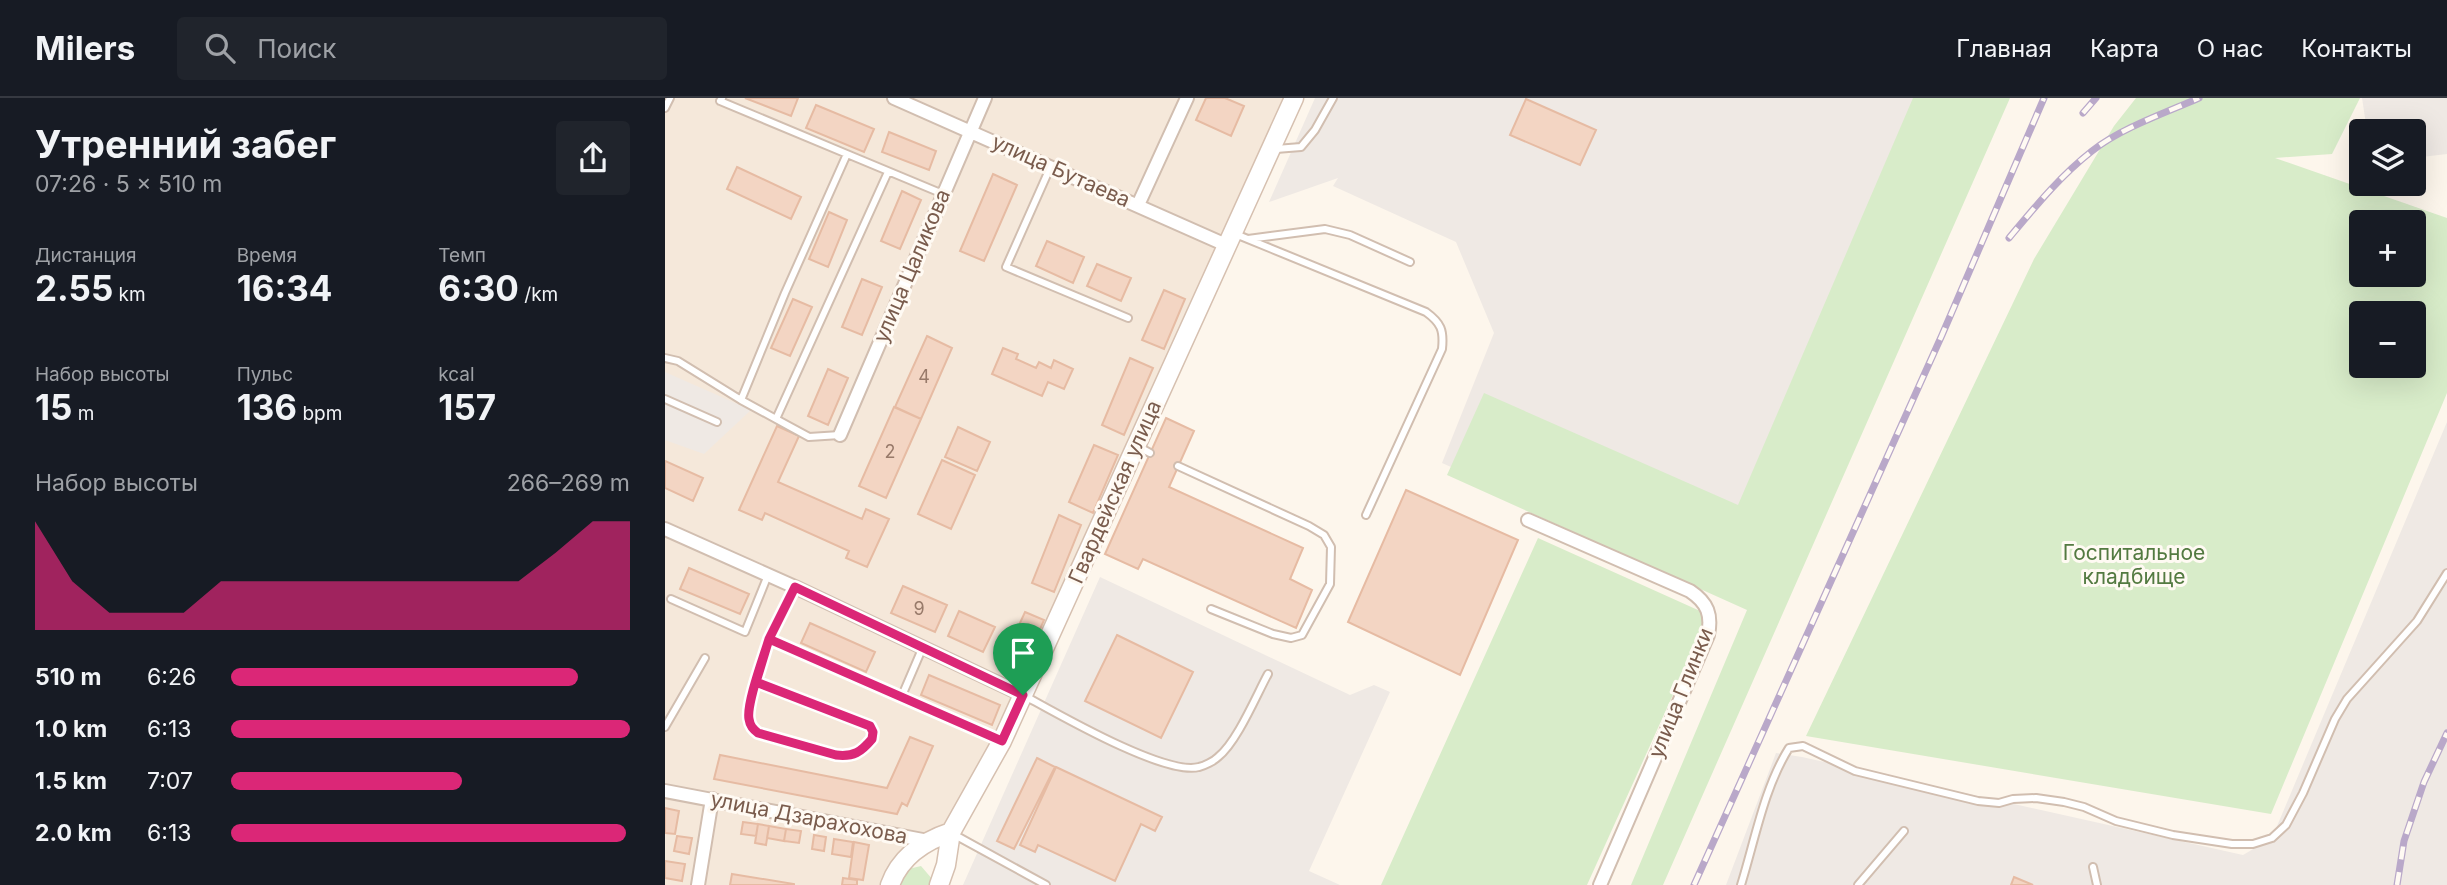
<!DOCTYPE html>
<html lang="ru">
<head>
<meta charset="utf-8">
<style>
	body { margin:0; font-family:Inter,sans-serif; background:#20242c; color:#f1f3f6; height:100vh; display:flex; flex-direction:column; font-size:26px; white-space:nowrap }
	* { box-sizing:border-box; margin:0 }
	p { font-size:23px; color:#9ea1a6 }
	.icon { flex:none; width:38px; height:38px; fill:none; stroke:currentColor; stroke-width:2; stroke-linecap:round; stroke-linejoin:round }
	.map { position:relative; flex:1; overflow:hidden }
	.panel { display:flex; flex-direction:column; background:#171b24; width:665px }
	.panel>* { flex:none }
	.controls { position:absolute; left:1684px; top:21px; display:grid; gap:14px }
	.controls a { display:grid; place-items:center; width:77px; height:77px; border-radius:7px; background:#171b24; box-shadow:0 7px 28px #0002; font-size:35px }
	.pin { position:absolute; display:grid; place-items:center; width:60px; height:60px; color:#fff; margin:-72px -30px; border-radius:50% 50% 50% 0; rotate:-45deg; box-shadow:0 0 7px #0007 }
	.pin .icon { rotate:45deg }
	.round { display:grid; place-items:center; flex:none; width:74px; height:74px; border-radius:7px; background:#20242c }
	.overview { display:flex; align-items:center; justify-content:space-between; height:119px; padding:0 35px }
	h1 { font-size:38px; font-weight:700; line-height:52px }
	.stats { display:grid; grid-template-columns:repeat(3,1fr); gap:10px; height:119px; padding:7px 35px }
	.stats div { display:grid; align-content:center }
	.stats b { font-size:35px; font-weight:700 }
	.stats small { font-size:19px; font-weight:400 }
	.stats p { font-size:19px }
	.chart { height:196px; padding:14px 35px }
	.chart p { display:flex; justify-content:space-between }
	.chart svg { width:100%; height:126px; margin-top:7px; fill:#db2777; opacity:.7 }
	ul { padding:0 35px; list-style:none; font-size:23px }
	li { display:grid; grid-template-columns:112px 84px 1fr; align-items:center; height:52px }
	li i { height:18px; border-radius:9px; background:#db2777 }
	header { display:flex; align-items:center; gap:42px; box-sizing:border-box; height:98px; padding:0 35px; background:#171b24; border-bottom:2px solid #363941 }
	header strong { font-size:33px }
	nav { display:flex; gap:38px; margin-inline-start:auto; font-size:24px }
	.search { width:490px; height:63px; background:#20242c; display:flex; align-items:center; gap:18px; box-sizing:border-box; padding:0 24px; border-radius:7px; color:#9ea1a6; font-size:26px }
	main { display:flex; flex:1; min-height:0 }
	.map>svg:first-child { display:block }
</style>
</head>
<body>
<header>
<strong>Milers</strong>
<div class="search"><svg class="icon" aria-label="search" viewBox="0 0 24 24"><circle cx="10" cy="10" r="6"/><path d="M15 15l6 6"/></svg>Поиск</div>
<nav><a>Главная</a><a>Карта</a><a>О нас</a><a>Контакты</a></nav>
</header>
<main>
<section class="panel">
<div class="overview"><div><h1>Утренний забег</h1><p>07:26 · 5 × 510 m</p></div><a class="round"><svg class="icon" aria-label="share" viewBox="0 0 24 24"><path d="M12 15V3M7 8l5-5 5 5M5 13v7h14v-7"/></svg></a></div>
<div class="stats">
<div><p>Дистанция</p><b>2.55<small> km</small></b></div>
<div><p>Время</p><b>16:34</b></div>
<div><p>Темп</p><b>6:30<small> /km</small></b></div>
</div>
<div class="stats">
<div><p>Набор высоты</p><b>15<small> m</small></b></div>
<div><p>Пульс</p><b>136<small> bpm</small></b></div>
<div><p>kcal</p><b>157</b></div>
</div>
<div class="chart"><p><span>Набор высоты</span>266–269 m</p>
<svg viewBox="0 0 160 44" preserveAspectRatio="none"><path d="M0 44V6L10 27L20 38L30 38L40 38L50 27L60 27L70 27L80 27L90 27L100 27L110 27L120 27L130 27L140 17L150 6L160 6V44z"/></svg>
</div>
<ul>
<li><b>510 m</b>6:26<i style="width:87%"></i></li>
<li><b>1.0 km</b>6:13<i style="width:100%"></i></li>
<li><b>1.5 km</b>7:07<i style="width:58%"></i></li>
<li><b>2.0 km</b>6:13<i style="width:99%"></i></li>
</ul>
</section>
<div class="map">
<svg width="1782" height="787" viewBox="0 0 1782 787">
	<rect width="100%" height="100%" fill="#fdf6ec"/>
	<path fill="#f5e8da" d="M0,0H629L316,679L271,739L225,787H0Z"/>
	<path fill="#efe9e4" d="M650,0H1288L1079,499L777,365L829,235L791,144L668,88L673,80L604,104Z
		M1697,0H1782V56L1748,60V33H1702Z
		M0,274L86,312L39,356L0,342Z
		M1782,324V787H1061L1111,655L1137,659L1578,757L1607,740Z
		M435,479L685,597L709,587L725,594L644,773L675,787H298Z"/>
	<path fill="#d8ecc9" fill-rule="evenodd" d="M1248,0H1345L998,787H966L1082,512L782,377L819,295L1073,407Z
		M1471,0H1695L1667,56L1610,60L1782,120V295L1606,716L1141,638L1369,161L1449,28ZM1696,124H1748V177H1696ZM1696,215H1748V268H1696Z
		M873,440L1044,517L922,787H716Z
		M256,768L268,782L266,787H236L239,772Z"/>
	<path fill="#f3d5c3" stroke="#e6bba3" stroke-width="2" d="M80,0H133L126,18Z
		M541,0H560L579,8L566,38L531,22Z
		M861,1L931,32L915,67L845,37Z
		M151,7L209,31L199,54L141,30Z
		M224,34L271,53L264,72L217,54Z
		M72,69L136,99L126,121L62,91Z
		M328,76L352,87L319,163L295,153Z
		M237,93L256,102L235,151L216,143Z
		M164,114L182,122L163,169L144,161Z
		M382,143L419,159L408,185L371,168Z
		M432,166L466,180L456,203L422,188Z
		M197,181L217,189L197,237L177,229Z
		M499,192L520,201L499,251L477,242Z
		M128,201L147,209L125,258L106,250Z
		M262,238L287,250L256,321L230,309Z
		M338,250L353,256L351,261L371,270L374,264L386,270L389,262L408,271L399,291L383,284L377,298L327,276Z
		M465,260L488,270L459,337L437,327Z
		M163,271L183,280L163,327L143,318Z
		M229,309L256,321L221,400L194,388Z
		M501,320L529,333L504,389L638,450L625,481L647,492L631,530L478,461L473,471L440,456Z
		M112,328L134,338L113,384L197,421L201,411L224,421L202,469L181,460L184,453L100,415L97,422L74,412Z
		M293,329L325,344L312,373L280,359Z
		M429,347L453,357L428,415L404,404Z
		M277,362L310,377L286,431L253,416Z
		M0,363L38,380L28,403L0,390Z
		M741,392L853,442L795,577L683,524Z
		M394,417L416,427L389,494L367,485Z
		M24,470L84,496L75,516L15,491Z
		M238,488L282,507L270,534L226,515Z
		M294,513L330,529L318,554L283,538Z
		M360,514L379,522L358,571L338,562Z
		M145,525L210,554L201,574L136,545Z
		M452,537L528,574L496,640L420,603Z
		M264,577L335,607L327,627L256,597Z
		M245,639L268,648L242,708L237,705L232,716L49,681L55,657L222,690Z
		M372,660L390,669L349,751L332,743Z
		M391,669L497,719L490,733L476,726L450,783L373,747L370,754L355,747Z
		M0,710L14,713L10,736L0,735Z
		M78,724L93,726L91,738L76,736Z
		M93,726L104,728L101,747L90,745Z
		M104,728L121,731L119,743L102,740Z
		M121,731L136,733L134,745L119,743Z
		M149,737L161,739L159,753L147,751Z
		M12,738L27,740L24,756L9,753Z
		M169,741L188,744L186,759L167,756Z
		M189,744L204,747L198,782L184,780Z
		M0,763L20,766L17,783L0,780Z
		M67,776L129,786V787H65Z
		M1349,779L1368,787H1346Z
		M178,780L192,782V787H177Z"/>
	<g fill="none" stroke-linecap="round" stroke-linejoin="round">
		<defs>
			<path id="lane" d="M57,0L55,3L182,56
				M0,10L5,0
				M611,51L636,49L650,32L668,0
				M385,70L341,169L463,220
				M568,135L761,214C776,225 779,232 777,251L701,417
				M583,141L660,131L685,137L745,164
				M0,260L13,263L76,302
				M0,301L52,324
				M111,321L223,74
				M175,337L144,339L76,302L120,195L182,56L278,96
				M472,348L485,355
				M513,368L644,428L659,437L666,449L665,486L637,537L626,540L608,536L546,511
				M6,501L80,534L103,477
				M104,541L336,643
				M91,584L205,628L208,634L207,641C196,654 189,659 171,657L99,637L88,631L84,625L83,617L91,584L104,541L130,489
				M360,598C393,616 500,678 534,669C539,668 549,663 553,659C572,644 591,598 603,576
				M236,600L257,551
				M0,629L40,560
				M288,736L381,787
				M1428,769L1432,787
				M1076,787C1090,742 1099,690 1124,650L1138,648L1190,673L1313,703L1334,705L1348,701L1371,700L1399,704L1419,709L1451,723L1508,737L1567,746H1588L1607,740L1621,727L1638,695L1670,621L1682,601L1752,523L1782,475
				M1193,787L1239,733"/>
			<path id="street" d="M229,0L561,147
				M473,107L522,0
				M175,337L320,0
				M863,422L1025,493C1043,505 1047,517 1043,537L935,787
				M0,431L130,489L358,597
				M0,693L263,743
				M33,787L47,701"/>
			<path id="secondary" d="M225,787C235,759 259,743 286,734
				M274,787L281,767L286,734L337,643L629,0"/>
		</defs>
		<use href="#lane" stroke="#d1beb0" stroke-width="10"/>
		<use href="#street" stroke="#d1beb0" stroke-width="16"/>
		<use href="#secondary" stroke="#d6c0b0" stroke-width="21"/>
		<use href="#lane" stroke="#fff" stroke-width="6"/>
		<use href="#street" stroke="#fff" stroke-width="12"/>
		<use href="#secondary" stroke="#fff" stroke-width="18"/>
		<defs>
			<path id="rail" d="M1418,15L1431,0
				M1344,140C1370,109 1395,78 1427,53C1456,30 1500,15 1534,0
				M1029,787L1277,237L1379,0
				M1732,787L1739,743L1759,684L1782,635"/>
		</defs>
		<use href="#rail" stroke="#b9a8c9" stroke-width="7"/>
		<use href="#rail" stroke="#fffaf3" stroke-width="4.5" stroke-dasharray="13" stroke-linecap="butt"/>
	</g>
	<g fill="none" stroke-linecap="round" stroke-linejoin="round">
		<defs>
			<path id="route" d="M358,597L337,643L104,541C99,558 81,606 84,621C85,628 88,631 93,635L171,657C189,659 196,654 207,641L208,634L205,628L91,584L104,541L130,489L358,597"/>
		</defs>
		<use href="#route" stroke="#fff" stroke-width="14"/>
		<use href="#route" stroke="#db2777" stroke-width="9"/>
	</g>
	<g text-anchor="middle" stroke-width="6" stroke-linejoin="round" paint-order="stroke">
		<g font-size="18" fill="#987a6a">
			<text x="259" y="285">4</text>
			<text x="225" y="360">2</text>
			<text x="254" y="517">9</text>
		</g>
		<g font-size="21" fill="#7a5c4d" stroke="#fffaf3">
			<text transform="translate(396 73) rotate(24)" y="7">улица Бутаева</text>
			<text transform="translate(247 168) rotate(-67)" y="7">улица Цаликова</text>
			<text transform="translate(450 394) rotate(-66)" y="7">Гвардейская улица</text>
			<text transform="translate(1016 595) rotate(-68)" y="7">улица Глинки</text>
			<text transform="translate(144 720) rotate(11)" y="7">улица Дзарахохова</text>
		</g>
		<g font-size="21" fill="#537a41" stroke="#fffaf3">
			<text x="1469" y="462">Госпитальное<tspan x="1469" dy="24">кладбище</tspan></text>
		</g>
	</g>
</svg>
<div class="controls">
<a><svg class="icon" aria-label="layers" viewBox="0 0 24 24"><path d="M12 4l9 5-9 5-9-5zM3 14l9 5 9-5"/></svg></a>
<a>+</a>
<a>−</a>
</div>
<div class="pin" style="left:358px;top:597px;background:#1e9e55"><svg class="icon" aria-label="arrive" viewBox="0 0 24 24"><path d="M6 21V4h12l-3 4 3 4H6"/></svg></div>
</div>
</main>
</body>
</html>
